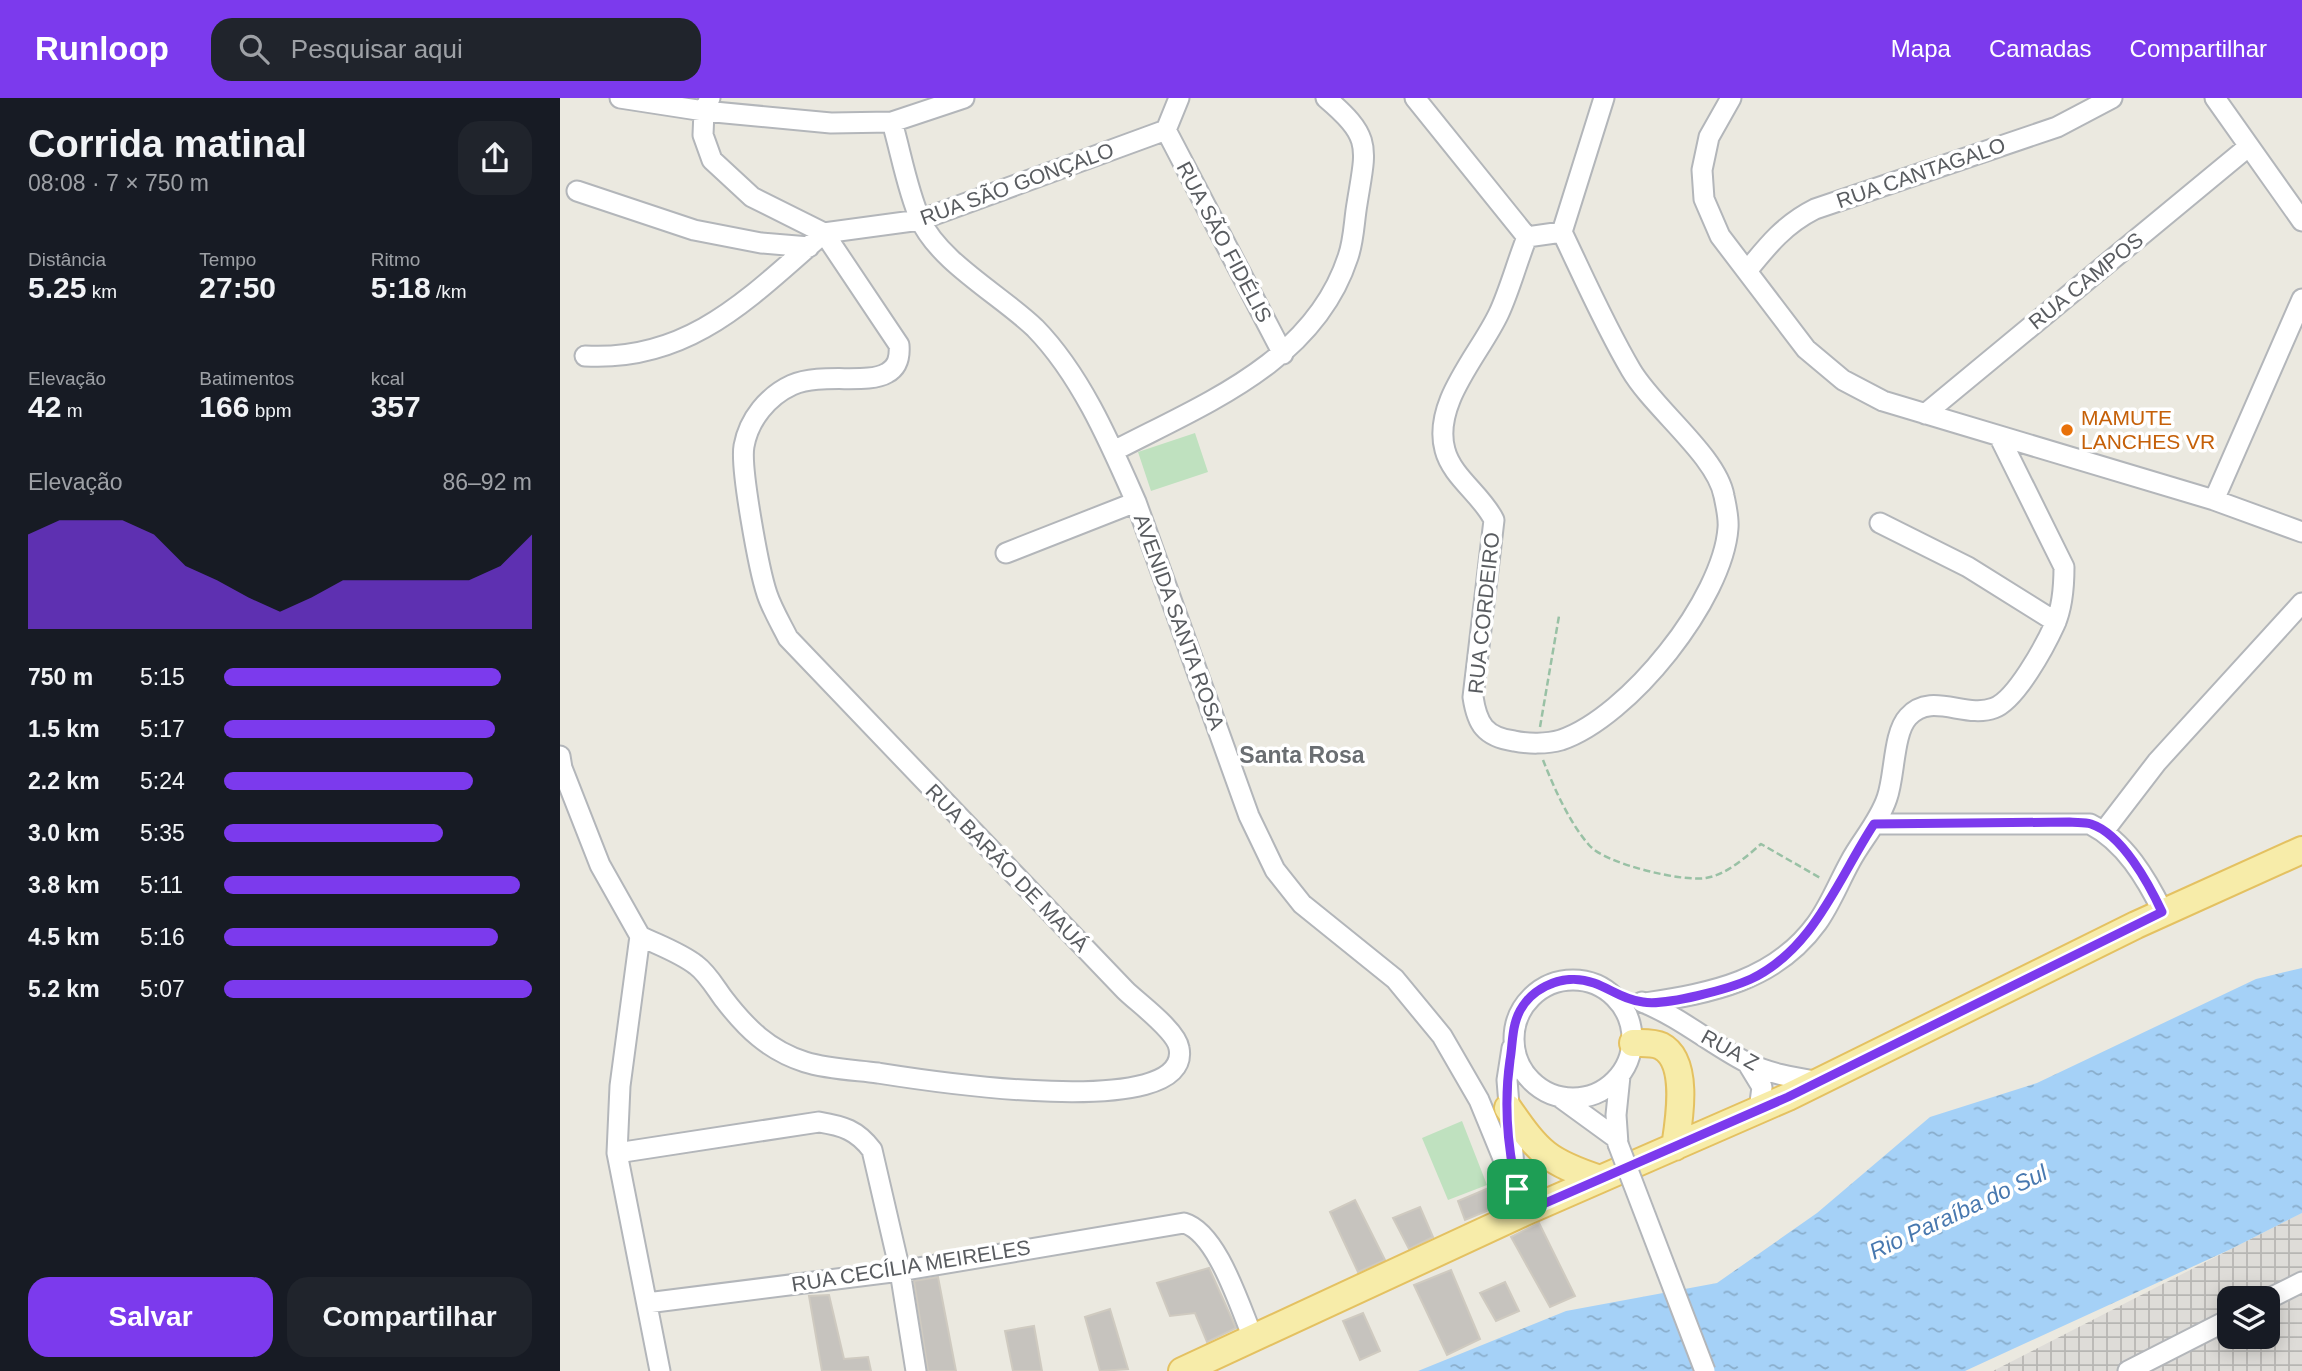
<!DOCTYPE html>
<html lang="pt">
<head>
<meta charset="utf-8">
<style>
	body { margin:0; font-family:Arial,sans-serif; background:#20242c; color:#f1f3f6; height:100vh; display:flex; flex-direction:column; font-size:26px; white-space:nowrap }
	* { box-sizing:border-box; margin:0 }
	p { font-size:23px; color:#9ea1a6 }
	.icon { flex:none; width:38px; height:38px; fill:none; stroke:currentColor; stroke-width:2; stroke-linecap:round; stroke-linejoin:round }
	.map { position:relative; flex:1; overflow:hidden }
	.panel { display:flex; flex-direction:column; background:#171b24; width:560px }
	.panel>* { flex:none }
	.tools { position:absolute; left:1657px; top:1188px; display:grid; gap:14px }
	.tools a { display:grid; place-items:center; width:63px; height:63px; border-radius:14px; background:#171b24; box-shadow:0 4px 18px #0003; font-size:35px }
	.pin { position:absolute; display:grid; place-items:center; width:60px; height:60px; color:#fff; margin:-30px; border-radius:14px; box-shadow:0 4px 10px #0006 }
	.round { display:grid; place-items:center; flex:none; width:74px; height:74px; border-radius:21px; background:#20242c }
	.head { display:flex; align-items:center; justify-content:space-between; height:119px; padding:0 28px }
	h1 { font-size:38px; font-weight:700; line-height:52px }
	.figures { display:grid; grid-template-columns:repeat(3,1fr); gap:10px; height:119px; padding:7px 28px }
	.figures div { display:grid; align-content:center }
	.figures b { font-size:30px; font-weight:700 }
	.figures small { font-size:19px; font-weight:400 }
	.figures p { font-size:19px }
	.chart { height:196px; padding:14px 28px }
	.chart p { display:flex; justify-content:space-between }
	.chart svg { width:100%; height:126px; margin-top:7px; fill:#7c3aed; opacity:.7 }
	.action { display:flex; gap:14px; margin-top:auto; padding:14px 28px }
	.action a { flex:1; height:80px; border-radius:21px; background:#7c3aed; color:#fff; font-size:28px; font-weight:700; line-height:80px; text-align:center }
	.action a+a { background:#20242c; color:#f1f3f6 }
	ul { padding:0 28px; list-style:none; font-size:23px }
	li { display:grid; grid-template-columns:112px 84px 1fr; align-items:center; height:52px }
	li i { height:18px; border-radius:9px; background:#7c3aed }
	header { display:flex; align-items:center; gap:42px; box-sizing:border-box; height:98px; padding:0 35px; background:#7c3aed; color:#fff }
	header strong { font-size:33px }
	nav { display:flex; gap:38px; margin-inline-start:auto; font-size:24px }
	.search { width:490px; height:63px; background:#20242c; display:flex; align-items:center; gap:18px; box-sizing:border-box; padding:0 24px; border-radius:21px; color:#9ea1a6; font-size:26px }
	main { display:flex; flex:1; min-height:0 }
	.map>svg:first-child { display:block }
</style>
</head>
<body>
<header>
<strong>Runloop</strong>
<div class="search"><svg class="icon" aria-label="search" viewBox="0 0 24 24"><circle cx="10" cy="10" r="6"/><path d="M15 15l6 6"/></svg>Pesquisar aqui</div>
<nav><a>Mapa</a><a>Camadas</a><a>Compartilhar</a></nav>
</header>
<main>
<section class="panel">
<div class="head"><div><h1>Corrida matinal</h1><p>08:08 · 7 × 750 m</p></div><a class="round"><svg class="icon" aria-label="share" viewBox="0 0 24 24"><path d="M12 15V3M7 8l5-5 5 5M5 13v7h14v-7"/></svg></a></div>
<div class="figures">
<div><p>Distância</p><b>5.25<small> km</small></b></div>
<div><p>Tempo</p><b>27:50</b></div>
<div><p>Ritmo</p><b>5:18<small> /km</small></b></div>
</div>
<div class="figures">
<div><p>Elevação</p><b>42<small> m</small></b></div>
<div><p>Batimentos</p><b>166<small> bpm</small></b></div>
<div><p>kcal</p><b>357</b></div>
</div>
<div class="chart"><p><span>Elevação</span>86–92 m</p>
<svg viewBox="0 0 160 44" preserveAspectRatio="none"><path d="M0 44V11L10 6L20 6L30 6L40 11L50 22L60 27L70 33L80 38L90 33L100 27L110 27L120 27L130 27L140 27L150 22L160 11V44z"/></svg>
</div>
<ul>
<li><b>750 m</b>5:15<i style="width:90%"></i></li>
<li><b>1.5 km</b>5:17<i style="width:88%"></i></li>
<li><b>2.2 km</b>5:24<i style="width:81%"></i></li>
<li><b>3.0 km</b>5:35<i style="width:71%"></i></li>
<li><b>3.8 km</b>5:11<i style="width:96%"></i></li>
<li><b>4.5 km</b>5:16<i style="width:89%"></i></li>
<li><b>5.2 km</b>5:07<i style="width:100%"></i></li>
</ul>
<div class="action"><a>Salvar</a><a>Compartilhar</a></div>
</section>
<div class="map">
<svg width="1742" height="1273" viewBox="0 0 1742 1273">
	<defs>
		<pattern id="industrial-grid" width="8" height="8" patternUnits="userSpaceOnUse" patternTransform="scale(1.75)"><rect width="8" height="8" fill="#dedcd8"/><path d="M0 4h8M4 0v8" fill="none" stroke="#b7b6b3"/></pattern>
		<pattern id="water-ripples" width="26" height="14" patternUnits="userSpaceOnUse" patternTransform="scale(1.75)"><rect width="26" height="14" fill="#a5d1f7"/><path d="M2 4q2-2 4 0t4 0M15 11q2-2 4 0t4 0" fill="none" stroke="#89adcb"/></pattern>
	</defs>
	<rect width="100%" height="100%" fill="#ebe9e0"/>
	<path fill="url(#industrial-grid)" fill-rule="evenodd" d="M1742,1115V1273H1433L1671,1151ZM1670,1200H1708V1239H1670Z"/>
	<path fill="#bfe1bf" d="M635,335L648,374L591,393L578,354Z
		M902,1023L927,1087L888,1102L862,1040Z"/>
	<path fill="url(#water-ripples)" d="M1742,870V1115L1671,1151L1405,1273H858L1006,1213L1157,1185L1257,1115L1370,1019L1477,985L1696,881Z"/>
	<path fill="#c6c3be" stroke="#cfcac0" stroke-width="2" d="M931,1089L941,1107L905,1122L898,1103Z
		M795,1102L825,1162L798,1174L770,1114Z
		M860,1109L873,1139L849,1151L833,1120Z
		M979,1125L1015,1198L990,1209L951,1139Z
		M649,1170L676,1230L647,1244L635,1215L610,1218L597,1185Z
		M891,1172L920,1241L887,1257L854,1187Z
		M378,1179L396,1273H368L354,1183Z
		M945,1184L959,1213L936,1223L920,1195Z
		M269,1197L284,1261L308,1259L311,1273H262L249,1198Z
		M550,1211L568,1271L540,1273L525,1219Z
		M803,1215L820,1253L800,1262L783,1223Z
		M474,1228L482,1273H453L445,1233Z"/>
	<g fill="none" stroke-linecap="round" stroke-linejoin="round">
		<defs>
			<path id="minor" d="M60,0L144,13L271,25L332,24L404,0
				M855,0L967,139
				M1171,0L1149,39L1142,72L1144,101L1160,138L1246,251L1283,282L1323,303L1654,402L1742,434
				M1655,0L1742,123
				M332,24C341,55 347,91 360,121C378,163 442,198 475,230C521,277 550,345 576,404L689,718L715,772L742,806L835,881L882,938L919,1002L965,1114
				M606,32L723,256
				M606,32L619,0
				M17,93L134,132L201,145L249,149
				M264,135L360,122L606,32
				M967,139C957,164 950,191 939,215C920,256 872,305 885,352C892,379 922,397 934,422L913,599C917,626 925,639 954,643C968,646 987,646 1001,642C1069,619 1163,501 1168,430C1169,420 1166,408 1164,398C1157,358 1093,310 1071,272C1045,228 1024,180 1002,134L1044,0
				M967,139L1002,134
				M1187,173C1208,147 1225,126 1255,111L1497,29L1552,0
				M25,258C130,264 190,199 264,135
				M1365,316L1688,49
				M554,353C644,306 754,264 788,159C794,142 794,123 797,106C806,49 813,40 766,0
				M1654,402L1742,201
				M1320,425L1408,469L1496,524
				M446,455L576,404
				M0,658L2,670L40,767L80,838L60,988L57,1055L100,1273
				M1314,726H1530C1565,744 1586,780 1603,814
				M1544,733L1597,664L1742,505
				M80,838C98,847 119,854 136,867C147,875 155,889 163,900C186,930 208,952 245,964C267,971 294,972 318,975C356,981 634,1026 619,950C616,932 578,905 565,892L228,540C221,526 212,511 207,496C199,472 180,370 184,348C189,321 208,298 232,287C262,274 307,287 327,275C338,269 340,259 339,247L264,135L192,99L152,62L143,37L144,13L150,0
				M954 941a59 59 0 1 1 118 0a59 59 0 1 1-118 0Z
				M1082,904C1120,919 1151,946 1186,964C1209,976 1236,980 1260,984
				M1085,905C1151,895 1215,883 1257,825C1270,807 1279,784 1290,764C1301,743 1319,724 1327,700C1335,678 1333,635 1348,619C1371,593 1405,621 1434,610C1456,602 1485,548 1495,526C1503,508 1504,487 1504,469L1440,340
				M952,950L947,982L954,1069
				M1188,966L1202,989L1199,1012
				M1001,1000L1056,1040
				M1058,1046L1056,1017L1060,978
				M57,1055L259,1024C283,1028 297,1032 312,1052L340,1173L356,1273
				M1708,1201L1742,1184
				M87,1205L340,1173L624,1125C658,1135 680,1210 694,1242
				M1568,1273L1670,1221"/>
			<path id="major" d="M1073,945C1081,945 1093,944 1101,948C1130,963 1119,1023 1115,1049
				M948,1010C979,1055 988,1064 1040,1081
				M622,1273L965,1114L1228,999L1576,827L1742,752"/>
		</defs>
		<use href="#minor" stroke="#b3b6ba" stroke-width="23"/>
		<use href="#major" stroke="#e4c161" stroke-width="30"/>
		<path stroke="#99c1a5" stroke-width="2.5" stroke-dasharray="7 3.5" stroke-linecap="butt" d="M980,629L999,518
			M983,662C994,690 1009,724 1029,747C1045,766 1122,784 1146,780C1166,777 1186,759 1201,746L1262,781"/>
		<use href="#minor" stroke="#fff" stroke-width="19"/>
		<use href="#major" stroke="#f7eca9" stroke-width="26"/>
		<defs>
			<path id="minor-bridge" d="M1058,1046L1145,1273"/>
		</defs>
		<use href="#minor-bridge" stroke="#b3b6ba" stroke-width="23" stroke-linecap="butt"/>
		<use href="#minor-bridge" stroke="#fff" stroke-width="19"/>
	</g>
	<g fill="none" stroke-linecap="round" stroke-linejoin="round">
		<defs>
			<path id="route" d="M1509,724C1516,725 1524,724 1531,726C1562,736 1589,786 1602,814L1228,999L965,1114C948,1069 943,1010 950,962C952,951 952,937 955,926C963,892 1002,873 1034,885C1051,891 1064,902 1083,904C1106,908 1169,891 1191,881C1254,851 1278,781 1314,726Z"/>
		</defs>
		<use href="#route" stroke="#fff" stroke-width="14"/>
		<use href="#route" stroke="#7c3aed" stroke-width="9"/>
	</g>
	<circle fill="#e8710a" stroke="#fff" stroke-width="2.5" cx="1507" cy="332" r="7"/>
	<g text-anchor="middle" stroke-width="7" stroke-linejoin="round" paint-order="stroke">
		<g font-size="21" fill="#595c60" stroke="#fff">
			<text transform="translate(1361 75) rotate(-19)" y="7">RUA CANTAGALO</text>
			<text transform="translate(457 86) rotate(-20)" y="7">RUA SÃO GONÇALO</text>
			<text transform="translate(664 144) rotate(62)" y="7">RUA SÃO FIDÉLIS</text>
			<text transform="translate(1526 183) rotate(-39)" y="7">RUA CAMPOS</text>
			<text transform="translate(924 515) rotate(-84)" y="7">RUA CORDEIRO</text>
			<text transform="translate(619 524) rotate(70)" y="7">AVENIDA SANTA ROSA</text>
			<text transform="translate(447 770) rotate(46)" y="7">RUA BARÃO DE MAUÁ</text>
			<text transform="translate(1170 952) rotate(29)" y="7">RUA Z</text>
			<text transform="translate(351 1168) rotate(-9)" y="7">RUA CECÍLIA MEIRELES</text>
		</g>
		<g font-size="21" fill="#c56008" stroke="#fff" text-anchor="start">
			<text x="1521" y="327">MAMUTE<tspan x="1521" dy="24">LANCHES VR</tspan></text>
		</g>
		<g font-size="23" font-weight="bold" fill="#6a6e72" stroke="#fff">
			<text x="742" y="665">Santa Rosa</text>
		</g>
		<g font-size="23" font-style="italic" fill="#4878af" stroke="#fff">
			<text transform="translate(1398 1114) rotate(-25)" y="8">Rio Paraíba do Sul</text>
		</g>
	</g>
</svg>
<div class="tools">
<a><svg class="icon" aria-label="layers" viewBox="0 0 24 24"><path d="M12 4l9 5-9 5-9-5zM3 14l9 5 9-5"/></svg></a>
</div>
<div class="pin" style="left:957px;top:1091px;background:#1e9e55"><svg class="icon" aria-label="arrive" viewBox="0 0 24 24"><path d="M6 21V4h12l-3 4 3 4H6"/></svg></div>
</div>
</main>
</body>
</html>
